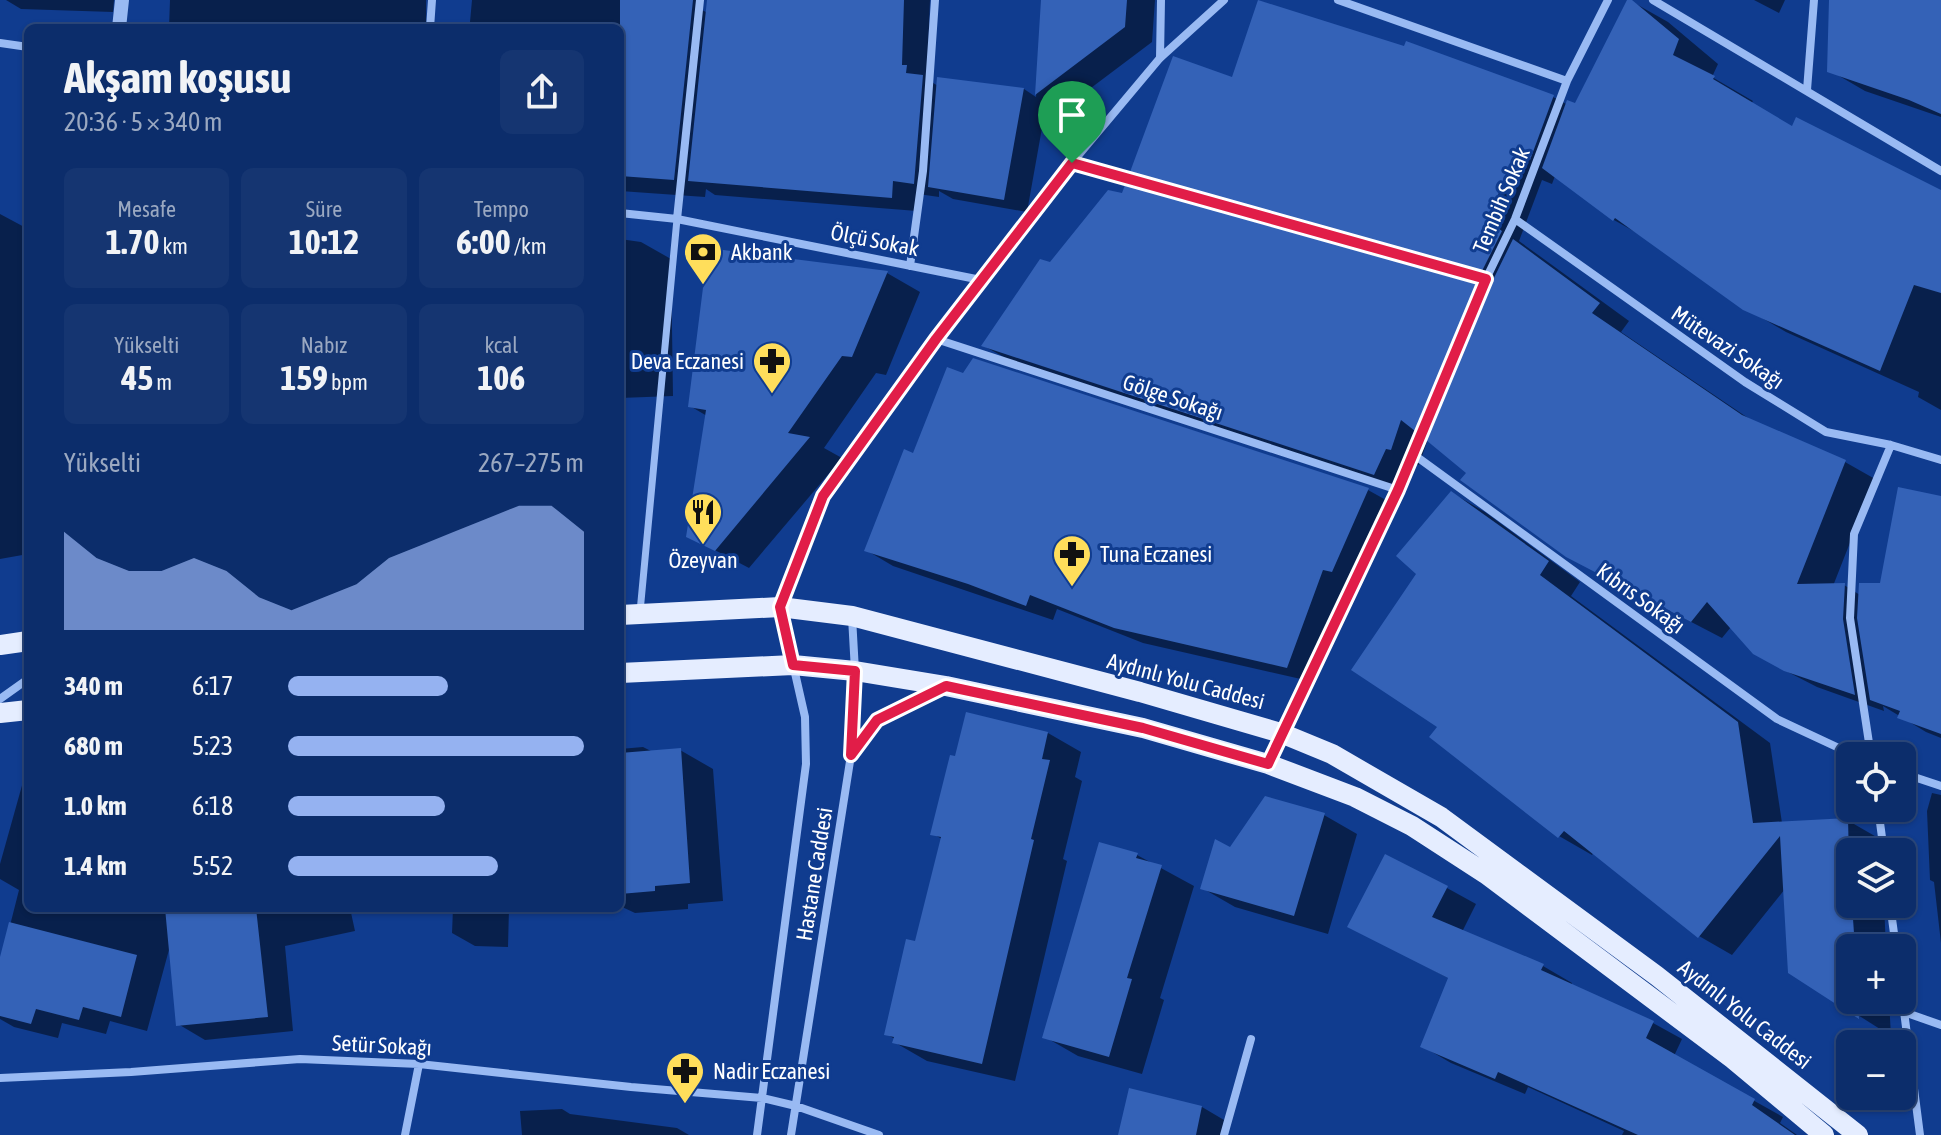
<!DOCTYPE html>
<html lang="tr">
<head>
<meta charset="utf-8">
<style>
	body { margin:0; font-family:"Asap Condensed",sans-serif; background:#153571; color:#f1f3f6; height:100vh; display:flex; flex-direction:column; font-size:30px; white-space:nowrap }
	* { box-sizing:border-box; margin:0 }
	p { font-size:26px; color:#9aa8c1 }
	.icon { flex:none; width:44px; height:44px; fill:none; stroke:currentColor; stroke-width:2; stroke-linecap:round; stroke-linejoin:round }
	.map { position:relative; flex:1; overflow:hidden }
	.side { position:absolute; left:24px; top:24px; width:600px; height:888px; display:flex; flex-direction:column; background:#0c2d6b; border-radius:12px; box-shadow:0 2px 6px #0004,0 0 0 2px #2c497e }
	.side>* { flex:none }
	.tools { position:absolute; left:1836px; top:742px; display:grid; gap:16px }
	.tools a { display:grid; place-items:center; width:80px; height:80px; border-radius:12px; background:#0c2d6b; box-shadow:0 2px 6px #0004,0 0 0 2px #2c497e; font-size:40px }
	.pin { position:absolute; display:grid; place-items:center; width:68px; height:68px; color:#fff; margin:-82px -34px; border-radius:50% 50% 50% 0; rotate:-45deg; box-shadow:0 0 8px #0007 }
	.pin .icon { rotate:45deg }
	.round { display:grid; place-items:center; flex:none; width:84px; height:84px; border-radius:12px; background:#153571 }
	.overview { display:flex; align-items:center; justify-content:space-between; height:136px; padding:0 40px }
	h1 { font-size:44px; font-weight:700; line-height:60px }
	.figures { display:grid; grid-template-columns:repeat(3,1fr); gap:12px; height:136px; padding:8px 40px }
	.figures div { display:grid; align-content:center; border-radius:12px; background:#153571; text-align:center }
	.figures b { font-size:34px; font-weight:700 }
	.figures small { font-size:22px; font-weight:400 }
	.figures p { font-size:22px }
	.chart { height:224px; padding:16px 40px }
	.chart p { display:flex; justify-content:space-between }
	.chart svg { width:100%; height:144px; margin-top:8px; fill:#95b2f1; opacity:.7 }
	ul { padding:0 40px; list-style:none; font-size:26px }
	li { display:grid; grid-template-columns:128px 96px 1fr; align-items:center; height:60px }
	li i { height:20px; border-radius:10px; background:#95b2f1 }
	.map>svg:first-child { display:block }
</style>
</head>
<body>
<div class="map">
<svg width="1941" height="1135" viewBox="0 0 1941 1135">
	<rect width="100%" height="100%" fill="#103c8f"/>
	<path fill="#0007" d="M6,0H114L113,12L21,9Z
		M170,0H426V28H169Z
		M472,0H701L700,9L708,13L736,0H930L927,79L938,86L1024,89L1036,97L1043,0H1155L1152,42L1063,109L1047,100L1027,212L953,199L939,191V197L918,194L917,211L715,195L706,189L705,197L620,191V28H463L464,22H470Z
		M1629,0L1668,22L1718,64L1712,77L1753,101L1751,104L1792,128L1941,192V410L1918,397L1919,392L1786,332L1745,308L1653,242L1614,220L1555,176L1552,184L1542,180L1519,241L1629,321L1621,332L1754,422L1845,462L1875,479L1833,586L1844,585L1860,595L1882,585L1941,498V738L1926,732L1883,706L1884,711L1817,687L1786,671L1731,627L1722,638L1599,574L1428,439L1419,465L1414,463L1402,489L1011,361L984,346L1123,195L1126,188L1476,285L1490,294L1495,282L1163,189L1132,171L1233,79L1406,48L1408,43L1553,97L1568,105L1576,106Z
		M1754,0H1785L1779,13Z
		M1831,0H1941V117L1865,91L1829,70Z
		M0,214L28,229V554L0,559Z
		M620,239L641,242L671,259L673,396L620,398Z
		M887,273L920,292L886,375L876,373L824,448L842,458L749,568L688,536L707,416L690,406Z
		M914,455L1368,490L1395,505L1359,587L1350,584L1314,682L1143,643L1057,609L1053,620L893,566L866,550Z
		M1452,493L1485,512L1580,582L1571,596L1770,743L1782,823L1847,820L1880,839L1881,852H1850V904H1884L1886,948H1850V1000H1889L1891,1036L1790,972L1785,889L1732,955L1699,936L1594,852L1592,855L1559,836L1440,727L1419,573Z
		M1048,733L1081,752L1075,777L1082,781L1063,859L1067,861L1015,1081L927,1061L894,1042L895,1039L886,1034L916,943L942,839L933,834Z
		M643,747L653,752L680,750L713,769L723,901L688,904V909L635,913L620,906V749Z
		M28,764V908H350L355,931L285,946L293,1031L205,1040L178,1024L170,946L147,1031L110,1021L106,1034L62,1023L58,1038L14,1027L0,1019V965L19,890L0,879V864Z
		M1932,793L1941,795V943L1934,882L1930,880L1927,811Z
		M1324,815L1357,834L1328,934L1235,907L1202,888L1231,849Z
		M1137,855L1194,886L1160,998L1164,1000L1142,1074L1078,1056L1045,1037Z
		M1447,888L1476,904L1462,932L1543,966L1572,983L1571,986L1653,1023L1682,1039L1674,1056L1783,1117L1780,1123L1797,1135H1622L1624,1131L1528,1087L1525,1094L1451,1063L1422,1046L1450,979L1350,926Z
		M453,908H509L508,947L475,946L452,933Z
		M1131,1090L1202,1107L1224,1120L1221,1135H1120Z
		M562,1109L570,1114L677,1128L689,1135H522L520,1111Z"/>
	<path fill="#3462b7" d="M620,0H693L674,180L620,176Z
		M707,0H904L902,65H907L906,73L923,75L914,184L893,181L892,198L688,181Z
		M1041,0H1127L1125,27L1035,95Z
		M1258,0L1404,46L1406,41L1554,95L1530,160L1525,156L1521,168L1510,164L1488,221L1502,231L1482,271L1130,172L1173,56L1232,77Z
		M1627,0H1632L1679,39L1673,55L1715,76L1713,79L1792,126L1796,117L1941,190V293L1914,285L1880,371L1743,310L1615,218L1613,221L1542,168L1567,100L1575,103Z
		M1829,0H1941V114L1909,100L1827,72Z
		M937,77L1024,88L1004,200L928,187Z
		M1125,185L1476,284L1415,431L1401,420L1391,450L1386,449L1374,475L981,346L1040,259L1050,262L1108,190L1122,193Z
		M1513,239L1600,303L1592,313L1742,415L1846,460L1797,584L1845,583L1843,619L1855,695L1784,671L1753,654L1707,602L1691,622L1566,557L1460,480L1466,473L1426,440L1492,282Z
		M708,248L888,271L852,357L842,356L788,433L810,437L715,551L686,537L706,410L688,407Z
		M973,358L1369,488L1332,572L1323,570L1287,668L1114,628L1030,595L1026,606L968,584L864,551L904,449L913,453L947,367L963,373Z
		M1898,487L1941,496V734L1897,718L1900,711L1870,700L1857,618L1859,583H1880Z
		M1451,491L1549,561L1540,575L1738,722L1753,823L1848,818L1850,904H1852L1855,948H1850V1000H1858L1859,1019L1788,973L1780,836L1698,938L1564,831L1558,838L1429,737L1437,727L1351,670L1416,574L1396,556Z
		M966,712L1048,732L1042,759L1050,760L1031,839L1034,840L982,1064L892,1043L894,1037L884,1035L906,939L915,941L941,837L930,835L950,755L955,756Z
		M681,748L690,883L655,886V891L620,894V753Z
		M1265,796L1325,813L1294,916L1200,889L1215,839L1230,847Z
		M1099,842L1138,853L1136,858L1162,865L1127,978L1132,979L1109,1057L1042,1038Z
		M1385,854L1448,886L1432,917L1544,964L1541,970L1654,1021L1646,1038L1755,1099L1752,1105L1795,1135H1638L1498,1072L1495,1079L1420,1047L1448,978L1347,927Z
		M165,908H256L268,1017L176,1026Z
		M9,922L137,955L121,1017L83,1007L79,1020L36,1009L31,1024L0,1016V957Z
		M1129,1088L1202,1106L1196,1135H1118Z"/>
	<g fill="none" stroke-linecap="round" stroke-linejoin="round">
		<path stroke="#99baf3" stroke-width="7" d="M640,612L677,219"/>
		<path stroke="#99baf3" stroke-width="8" d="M1338,0L1567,81
			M1653,0L1941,171
			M430,28L432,0
			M0,43L28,47
			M1160,58L1161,0
			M1807,90L1814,0
			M1072,163L1486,279
			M620,213L677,219L981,280
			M677,219L700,0
			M1515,219L1745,382L1826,432L1891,445L1941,460
			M910,266L923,171L935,0
			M936,339L1398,490
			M1413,454L1777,719L1856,756
			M0,699L28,679
			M851,754L877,720L938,690
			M1871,756L1850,618L1854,534L1891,445
			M1268,763L1398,490L1486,279L1515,219L1567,81L1608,0
			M1902,773L1941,786
			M1878,808L1884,852
			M1890,904L1896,948
			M1902,996L1920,1135
			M1904,1012L1941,1025
			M0,1078L131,1072L300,1059L419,1064L631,1087L762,1098L796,1106L879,1135
			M405,1135L419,1064
			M757,1135L806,764L805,717L780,607L823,496L936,339L1072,163L1160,58L1224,0
			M791,1135L851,755L855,671L852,617
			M1224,1135L1251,1039"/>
		<path stroke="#99baf3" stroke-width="14" d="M119,28L122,0"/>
		<path stroke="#e5edff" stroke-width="20" d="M620,615L780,607L852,616L1140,692L1281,733L1332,754L1441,817L1657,976L1858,1135
			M0,645L28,641
			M620,673L793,665L855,671L946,686L1143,728L1268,764L1355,797L1412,826L1486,874L1733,1059L1824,1135
			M0,713L28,710"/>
	</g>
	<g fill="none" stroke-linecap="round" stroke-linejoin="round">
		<defs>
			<path id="route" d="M1072,163L1486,279L1398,490L1268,764L1143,728L946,686L877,720L851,755L855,671L793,665L780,607L823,496L936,339Z"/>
		</defs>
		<use href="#route" stroke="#fff" stroke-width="16"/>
		<use href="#route" stroke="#e11d48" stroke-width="10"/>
	</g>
	<defs>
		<symbol id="bank-pin" viewBox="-11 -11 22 30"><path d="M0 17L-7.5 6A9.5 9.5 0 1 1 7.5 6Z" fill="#ffde5b" stroke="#103c8f"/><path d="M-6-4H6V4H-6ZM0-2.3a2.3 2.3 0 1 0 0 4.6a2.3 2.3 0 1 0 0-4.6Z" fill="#111"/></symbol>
		<symbol id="pharmacy-pin" viewBox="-11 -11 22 30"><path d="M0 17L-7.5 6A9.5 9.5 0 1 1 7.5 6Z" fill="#ffde5b" stroke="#103c8f"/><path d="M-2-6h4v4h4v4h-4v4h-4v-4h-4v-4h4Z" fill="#111"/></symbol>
		<symbol id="restaurant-pin" viewBox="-11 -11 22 30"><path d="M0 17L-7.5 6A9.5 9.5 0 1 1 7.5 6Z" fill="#ffde5b" stroke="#103c8f"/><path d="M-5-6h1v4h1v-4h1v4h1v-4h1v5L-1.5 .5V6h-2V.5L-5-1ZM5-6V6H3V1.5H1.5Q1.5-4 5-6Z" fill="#111"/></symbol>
	</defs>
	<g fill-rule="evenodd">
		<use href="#bank-pin" x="681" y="230" width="44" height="60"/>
		<use href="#pharmacy-pin" x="750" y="339" width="44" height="60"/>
		<use href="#restaurant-pin" x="681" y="490" width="44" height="60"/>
		<use href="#pharmacy-pin" x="1050" y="532" width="44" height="60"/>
		<use href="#pharmacy-pin" x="663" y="1049" width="44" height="60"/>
	</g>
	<g text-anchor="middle" stroke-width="6" stroke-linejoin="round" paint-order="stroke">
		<g font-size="22" fill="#fff" stroke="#103c8f">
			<text transform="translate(1501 200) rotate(-67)" y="8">Tembih Sokak</text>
			<text transform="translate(875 240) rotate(11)" y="8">Ölçü Sokak</text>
			<text transform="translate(1728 347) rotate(34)" y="8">Mütevazi Sokağı</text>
			<text transform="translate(1173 397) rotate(18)" y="8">Gölge Sokağı</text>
			<text transform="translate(1641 598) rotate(36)" y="8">Kıbrıs Sokağı</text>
			<text transform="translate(1186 681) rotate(15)" y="8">Aydınlı Yolu Caddesi</text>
			<text transform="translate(814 874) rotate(-81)" y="8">Hastane Caddesi</text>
			<text transform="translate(1745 1014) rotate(38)" y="8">Aydınlı Yolu Caddesi</text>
			<text transform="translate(382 1045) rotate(3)" y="8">Setür Sokağı</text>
		</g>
		<g font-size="22" fill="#fff" stroke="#103c8f" text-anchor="start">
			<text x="731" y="260">Akbank</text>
			<text x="744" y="369" text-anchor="end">Deva Eczanesi</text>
			<text x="1100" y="562">Tuna Eczanesi</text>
			<text x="703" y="568" text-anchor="middle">Özeyvan</text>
			<text x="713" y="1079">Nadir Eczanesi</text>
		</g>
	</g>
</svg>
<div class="tools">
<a><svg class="icon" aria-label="locate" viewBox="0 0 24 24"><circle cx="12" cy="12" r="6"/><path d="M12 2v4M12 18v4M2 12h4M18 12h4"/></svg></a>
<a><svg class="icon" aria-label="layers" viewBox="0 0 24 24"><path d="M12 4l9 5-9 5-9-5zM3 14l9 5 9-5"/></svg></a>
<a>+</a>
<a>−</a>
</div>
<div class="pin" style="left:1072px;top:163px;background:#1e9e55"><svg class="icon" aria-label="arrive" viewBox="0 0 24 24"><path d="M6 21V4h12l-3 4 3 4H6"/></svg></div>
<section class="side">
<div class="overview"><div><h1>Akşam koşusu</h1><p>20:36 · 5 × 340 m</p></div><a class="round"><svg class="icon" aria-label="share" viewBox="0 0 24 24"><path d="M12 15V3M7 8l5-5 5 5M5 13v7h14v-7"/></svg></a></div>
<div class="figures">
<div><p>Mesafe</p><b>1.70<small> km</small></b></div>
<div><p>Süre</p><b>10:12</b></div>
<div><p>Tempo</p><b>6:00<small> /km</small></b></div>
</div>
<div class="figures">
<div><p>Yükselti</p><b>45<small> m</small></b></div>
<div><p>Nabız</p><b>159<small> bpm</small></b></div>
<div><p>kcal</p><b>106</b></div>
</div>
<div class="chart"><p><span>Yükselti</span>267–275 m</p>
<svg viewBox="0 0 160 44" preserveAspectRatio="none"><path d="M0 44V14L10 22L20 26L30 26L40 22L50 26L60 34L70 38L80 34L90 30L100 22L110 18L120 14L130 10L140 6L150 6L160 14V44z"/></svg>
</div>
<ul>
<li><b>340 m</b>6:17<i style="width:54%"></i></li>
<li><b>680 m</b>5:23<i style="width:100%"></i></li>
<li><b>1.0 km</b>6:18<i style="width:53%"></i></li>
<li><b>1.4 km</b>5:52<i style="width:71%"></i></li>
</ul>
</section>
</div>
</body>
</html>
